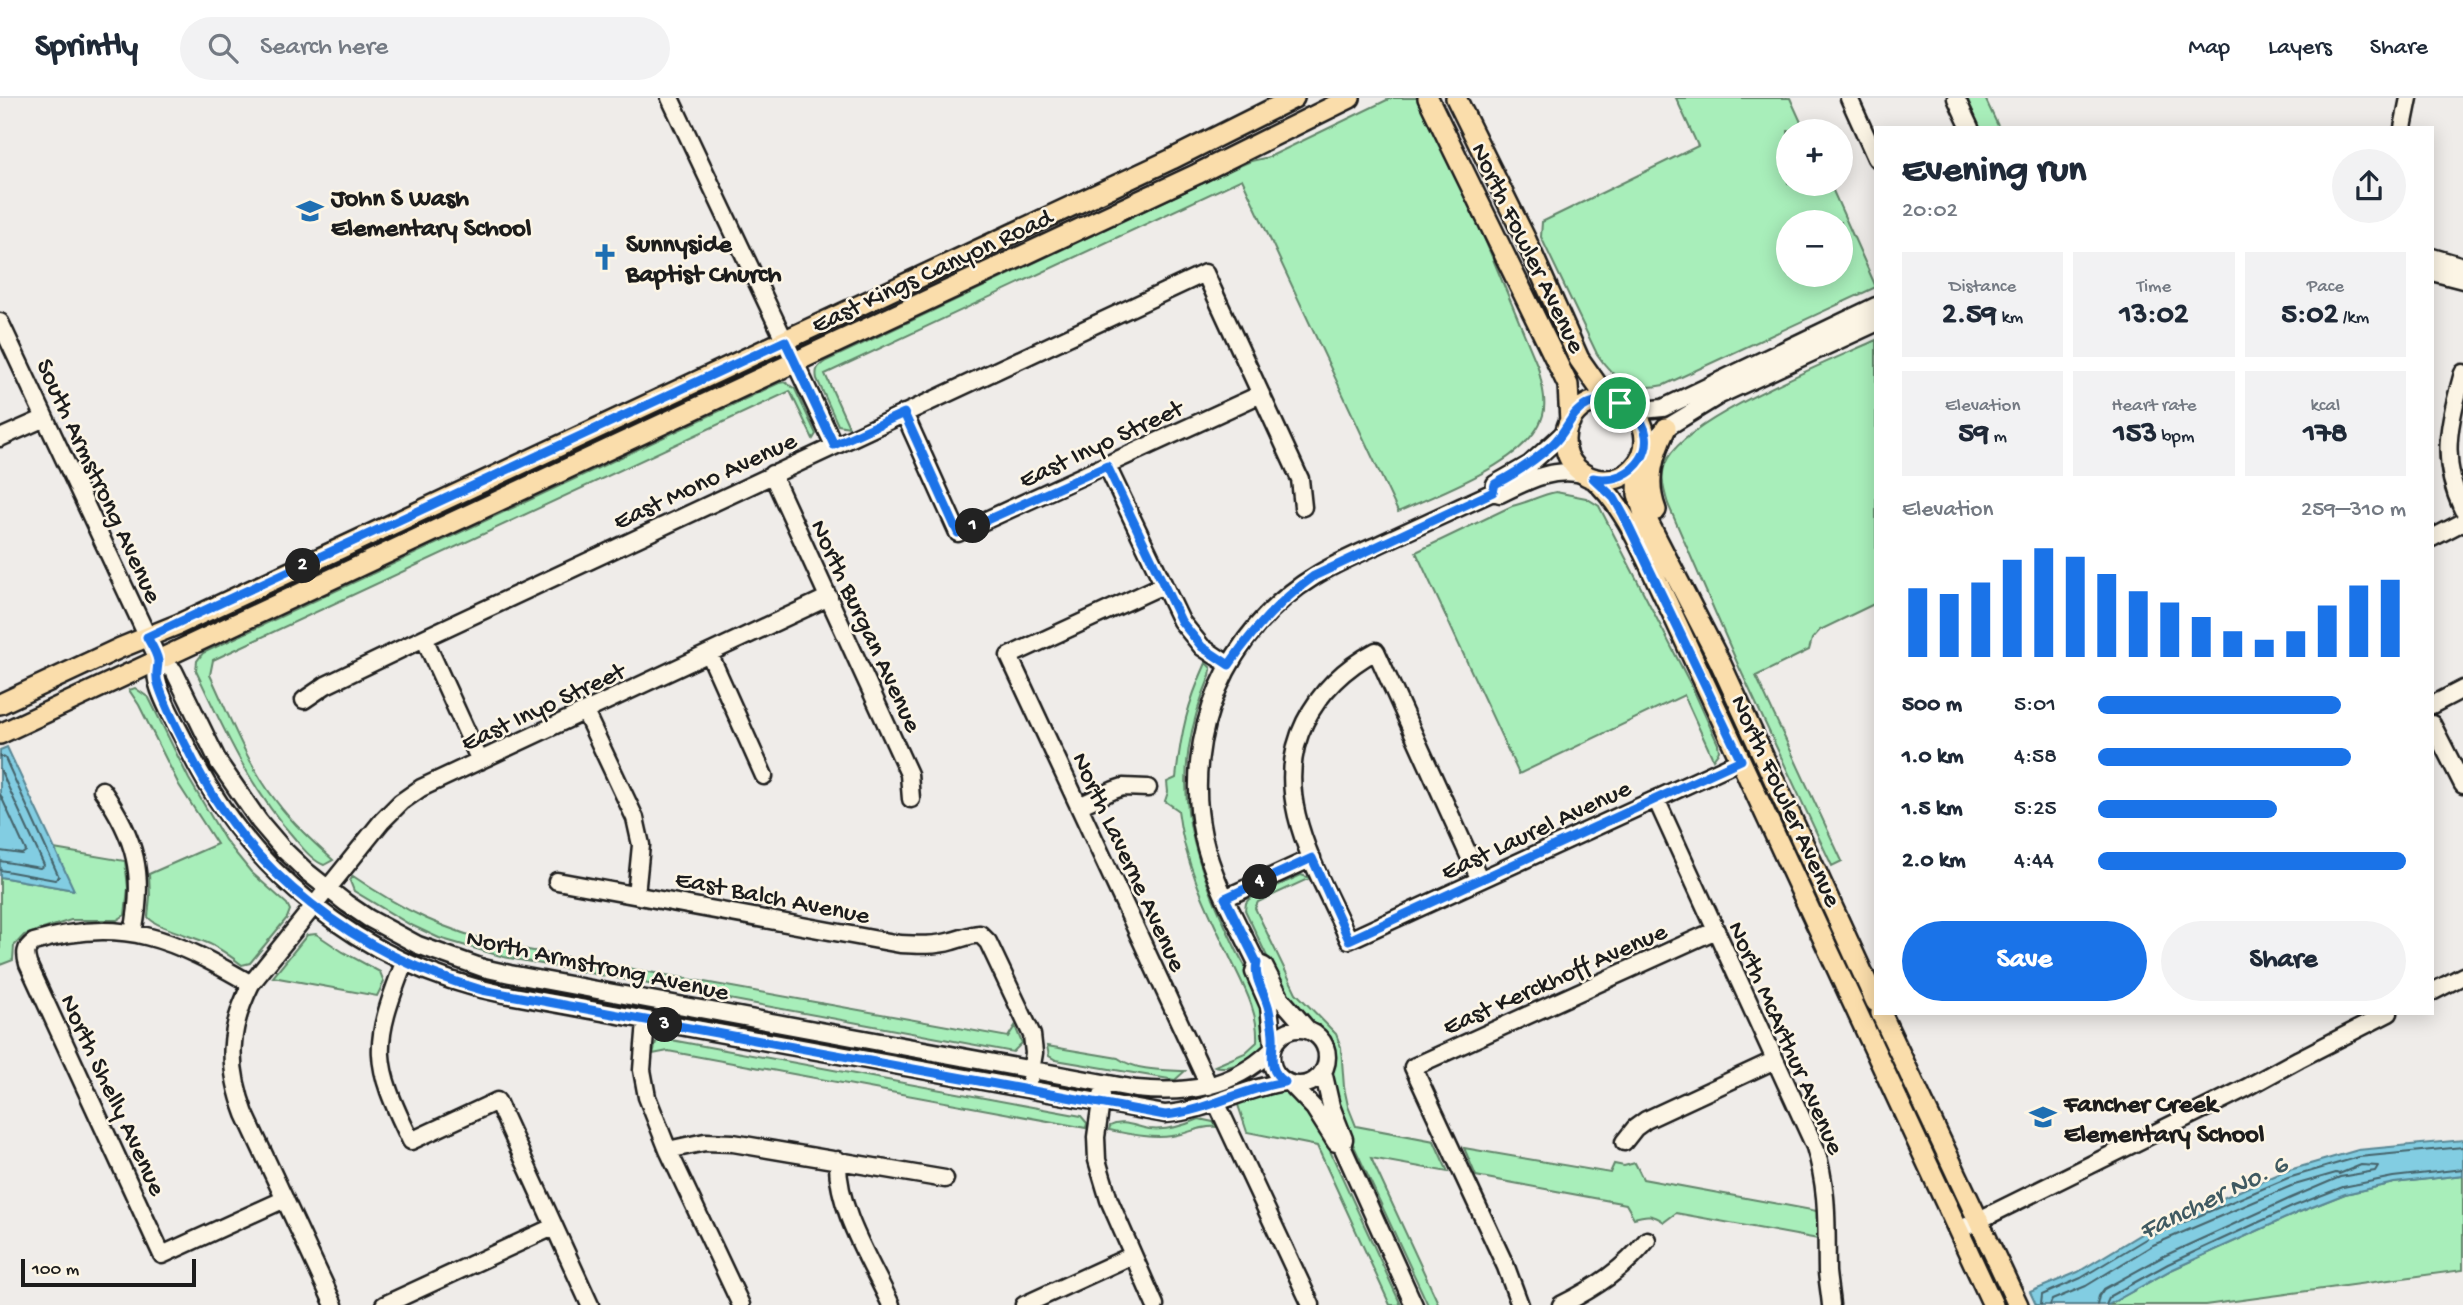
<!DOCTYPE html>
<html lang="en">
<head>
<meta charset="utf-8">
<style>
	body { margin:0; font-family:"Gochi Hand",sans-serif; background:#f2f2f3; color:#1f2937; height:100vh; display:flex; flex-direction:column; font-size:26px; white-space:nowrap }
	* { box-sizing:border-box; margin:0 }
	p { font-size:23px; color:#747a83 }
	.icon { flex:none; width:38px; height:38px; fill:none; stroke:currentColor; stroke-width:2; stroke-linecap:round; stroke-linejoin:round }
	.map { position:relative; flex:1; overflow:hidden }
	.panel { position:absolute; left:1874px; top:28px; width:560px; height:889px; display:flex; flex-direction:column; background:#fff; border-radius:0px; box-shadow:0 4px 18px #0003 }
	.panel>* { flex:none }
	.tools { position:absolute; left:1776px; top:21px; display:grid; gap:14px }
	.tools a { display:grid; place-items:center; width:77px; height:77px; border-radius:50%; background:#fff; box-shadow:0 4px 18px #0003; font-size:35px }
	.scale { position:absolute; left:21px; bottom:18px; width:175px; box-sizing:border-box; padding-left:7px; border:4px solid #1c1c1c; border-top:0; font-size:19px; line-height:24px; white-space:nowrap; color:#1c1c1c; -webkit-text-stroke:5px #fcf5e5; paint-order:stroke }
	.pin { position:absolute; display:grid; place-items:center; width:60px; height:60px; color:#fff; margin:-30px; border:4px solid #fff; border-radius:50%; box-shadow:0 2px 7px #0007 }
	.km { position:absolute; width:35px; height:35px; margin:-18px; border-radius:50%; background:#222; color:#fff; font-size:19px; line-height:35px; text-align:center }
	.round { display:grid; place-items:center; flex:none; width:74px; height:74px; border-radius:37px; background:#f2f2f3 }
	.head { display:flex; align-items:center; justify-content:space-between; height:119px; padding:0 28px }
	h1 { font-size:38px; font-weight:700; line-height:52px }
	.figures { display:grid; grid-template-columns:repeat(3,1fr); gap:10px; height:119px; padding:7px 28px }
	.figures div { display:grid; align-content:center; border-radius:0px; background:#f2f2f3; text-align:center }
	.figures b { font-size:30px; font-weight:700 }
	.figures small { font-size:19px; font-weight:400 }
	.figures p { font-size:19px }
	.chart { height:196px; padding:14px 28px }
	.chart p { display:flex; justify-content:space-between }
	.chart svg { width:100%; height:126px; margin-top:7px; stroke:#1a73e8; stroke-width:6 }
	.action { display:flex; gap:14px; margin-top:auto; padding:14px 28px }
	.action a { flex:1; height:80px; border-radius:42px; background:#1a73e8; color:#fff; font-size:28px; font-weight:700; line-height:80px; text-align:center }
	.action a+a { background:#f2f2f3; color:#1f2937 }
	ul { padding:0 28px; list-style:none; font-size:23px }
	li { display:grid; grid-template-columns:112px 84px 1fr; align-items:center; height:52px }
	li i { height:18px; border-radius:9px; background:#1a73e8 }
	header { display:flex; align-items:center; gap:42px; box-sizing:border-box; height:98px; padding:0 35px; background:#fff; border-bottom:2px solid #e0e1e3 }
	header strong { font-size:33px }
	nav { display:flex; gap:38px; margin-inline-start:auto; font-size:24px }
	.search { width:490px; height:63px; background:#f2f2f3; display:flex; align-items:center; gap:18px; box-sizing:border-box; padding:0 24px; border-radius:38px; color:#747a83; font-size:26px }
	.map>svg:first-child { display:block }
</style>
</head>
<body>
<header>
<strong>Sprintly</strong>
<div class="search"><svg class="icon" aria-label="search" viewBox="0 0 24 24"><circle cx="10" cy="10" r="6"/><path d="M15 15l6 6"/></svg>Search here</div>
<nav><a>Map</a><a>Layers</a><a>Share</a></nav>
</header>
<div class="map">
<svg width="2463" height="1207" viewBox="0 0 2463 1207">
	<rect width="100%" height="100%" fill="#efece9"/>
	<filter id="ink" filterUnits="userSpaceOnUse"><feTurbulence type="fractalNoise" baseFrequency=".0143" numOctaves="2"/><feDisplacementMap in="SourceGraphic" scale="14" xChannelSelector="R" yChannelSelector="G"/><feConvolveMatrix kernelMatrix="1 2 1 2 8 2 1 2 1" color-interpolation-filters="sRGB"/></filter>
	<g filter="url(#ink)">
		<path fill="#a8eeba" stroke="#62856b" stroke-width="2" fill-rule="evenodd" d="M1391,0H1417L1441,50L1452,63L1538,269C1541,284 1547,302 1543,317C1530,364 1438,395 1398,414L1242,81L825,276L849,329L838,327L817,281C815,271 818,268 826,263L1237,69L1251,63L1269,59Z
			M1676,0H1790L1805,33H1788V86H1830L1876,189L1664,287C1631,294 1615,283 1597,256L1541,139L1542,124L1698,48ZM1788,124H1841V177H1788Z
			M1967,0H1985L1999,30H1980Z
			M1876,242V505L1820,532L1812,541L1809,552L1756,578L1842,763L1832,768L1739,569L1668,406C1663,390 1659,375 1668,360C1692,318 1829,264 1876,242Z
			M785,284L795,291L816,336L813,341L790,293L213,562L210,577C230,619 247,666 276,703C292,725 313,744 333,762L324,767C313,763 303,751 296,742C251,692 225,634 196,573L197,563L203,555L779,285Z
			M1556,394L1586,400L1599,408L1694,593L1718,646L1719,653L1713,661L1684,597L1519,676L1416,454L1512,408C1527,405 1540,397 1556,394Z
			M1206,565L1211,570L1210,578C1166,683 1188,749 1234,847C1241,863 1252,878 1258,894C1264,907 1265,928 1266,941C1266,959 1230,973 1215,968L1245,955L1257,944C1259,911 1240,882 1227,853C1205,807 1184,763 1178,712L1165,703L1168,694L1167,684L1176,680C1181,634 1187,607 1206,565Z
			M135,590L149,600L189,681L225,742L251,774L287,806L290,812L287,820L250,865L242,867C233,860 224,853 214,848C196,838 157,831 148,819L150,798L149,776L217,746L179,687L139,607L129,592Z
			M54,751L125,763L128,790L125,817L117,822H71L24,837L14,848L13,862L0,867V779L73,792Z
			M1301,777L1310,780L1258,804L1255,810L1296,895L1336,936L1341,949L1344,989L1348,1008L1356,1028L1434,1043L1448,1074L1371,1060L1439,1207H1428L1353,1046L1340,1022L1332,986L1333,956L1328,940L1298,915L1271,867L1245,812L1246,805L1249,801Z
			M353,778C405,814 445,832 506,848L1008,939L1015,928L1022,945L1013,954L504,859L439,840L409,826L354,793L350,783Z
			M316,836L343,854L380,874L384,884L377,898L273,879L307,837Z
			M666,941L1081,1018L1087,1025L1086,1030L668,953L653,956L656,944Z
			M1047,948L1118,960C1136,973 1163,972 1185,973L1175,982L1056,962L1049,958Z
			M1283,993C1303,998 1324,1034 1330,1053L1401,1207H1390L1317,1048L1247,1034L1238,1007L1245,1002Z
			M1199,1021L1213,1024L1217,1029C1201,1027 1188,1036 1172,1038C1151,1041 1130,1036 1109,1032L1110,1028C1122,1021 1136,1029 1149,1031C1166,1033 1183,1028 1199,1021Z
			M1464,1050L1610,1075L1614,1066L1624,1068L1635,1065L1643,1081L1817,1113L1818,1141L1676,1115L1664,1124C1653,1116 1647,1116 1634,1120L1626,1106L1476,1078Z
			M2463,1077V1172L2205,1207H2108L2171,1172L2297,1115L2345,1096L2394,1085Z"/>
		<path fill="#82cde2" stroke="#598693" stroke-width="2" d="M7,649L74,792L0,779V652Z
			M2463,1042V1077L2394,1085L2345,1096L2297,1115L2171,1172L2108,1207H2036L2030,1194L2078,1174L2146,1133L2286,1073L2358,1052Z"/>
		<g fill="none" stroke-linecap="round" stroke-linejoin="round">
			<path stroke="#45636b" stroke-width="2" d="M0,658L5,660L59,779L55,782L0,772
				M0,671L44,767L40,770L0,763
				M0,696L26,753L22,756L0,753
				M2041,1207L2042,1197L2081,1180L2149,1139L2288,1080L2359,1059L2463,1049
				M2050,1207L2052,1202L2086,1188L2153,1147L2291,1088L2336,1075L2339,1076L2361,1067L2378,1068L2375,1073L2340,1079L2291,1100L2164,1158L2104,1191L2099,1198L2097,1207
				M2106,1207L2110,1198L2168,1166L2294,1108L2343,1089L2393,1079L2463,1071"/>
			<defs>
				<path id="minor" d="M670,0L834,347
					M1849,0L1876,60
					M1956,0L1970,30
					M2403,30L2409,0
					M2432,159L2463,168
					M2432,174L2463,182
					M0,224L158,561L174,573L219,665L259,723L283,751L307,774L346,805L368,820L418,847L483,870L510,876L1136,991C1187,996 1232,990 1271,953
					M2463,275C2449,326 2439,362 2463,412
					M1630,310L1642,312L1663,310L1876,208
					M904,315L958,435L1261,296
					M0,340L45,320
					M1644,352L1666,330L1720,297L1876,225
					M1107,368L1181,523L1202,549L1229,567
					M772,376L909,676L911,701
					M1493,394L1495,386L1530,366L1566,333
					M2432,440L2463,424
					M1163,487L1009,558L1209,988
					M424,540L480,663
					M709,555L764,678
					M158,561C157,567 155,576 157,582C160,599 175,624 183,640C243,771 361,867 503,896L1165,1016C1209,1013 1242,990 1285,984
					M304,602L326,587L424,540L1205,175L1300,381L1303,409
					M2432,607L2463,591
					M585,614L635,720L641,747L636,797
					M2432,626L2463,687
					M102,692C136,740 145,777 133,835
					M1656,701L1815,1049C1829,1093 1826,1129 1827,1174C1828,1185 1830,1196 1831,1207
					M1079,708L1114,692L1123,689L1148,690
					M1480,782L1376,553C1346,569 1321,592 1305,624C1268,698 1319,774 1349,842L1726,669L1741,662
					M557,783L900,846C917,847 936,848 952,843C963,840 969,837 980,836L988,844L1032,937L1034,955L1030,979
					M1225,800L1312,760
					M404,865C372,948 372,963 411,1043L497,1003L590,1207
					M1257,865L1254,874L1269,908L1273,947
					M251,886C175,842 123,817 34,844C25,850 25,856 28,866L162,1157L285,1101
					M2432,894L2463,878
					M646,923L642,972L647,999L668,1052L741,1207
					M1271 959a28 28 0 1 1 56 0a28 28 0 1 1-56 0Z
					M1308,932L1281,901L1264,868L1257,865C1237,824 1213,783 1203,738C1182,638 1227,531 1315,478C1336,465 1360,455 1382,445C1419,428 1456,411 1493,394L1500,396C1527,383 1552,369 1583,376
					M1323,973L1331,1008L1344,1041L1342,1048L1414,1207
					M1291,986L1314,1010L1336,1045
					M1102,997L1096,1039L1097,1062L1109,1102L1155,1207
					M1217,1006L1311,1207
					M1624,1044L1635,1030L1646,1022L1775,962
					M668,1052L705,1044L733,1045L945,1081
					M838,1062C836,1110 871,1164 891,1207
					M1959,1132L2246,990L2299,961L2389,915
					M334,1207L245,1016C227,968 228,932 251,886L382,723L401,704L421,690L829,499
					M384,1207L553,1129
					M1024,1207L1133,1157
					M1520,1207L1506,1169L1413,969L1714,833
					M1561,1207C1595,1190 1624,1171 1647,1142"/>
				<path id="major" d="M1428,0L1568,287L1570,324
					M1456,0L1526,142L1579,261L1598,288L1620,305
					M1565 342a40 40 0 1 1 80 0a40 40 0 1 1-80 0Z
					M1639,363L1638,396L1644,416L1720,564L1876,904
					M1593,380C1628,411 1646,462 1667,504L1993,1207
					M1656,412C1645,383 1653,357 1666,330
					M0,606L120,550L179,526L1172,61L1294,0
					M0,636L1197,76L1350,0
					M1881,915L2018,1207"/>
			</defs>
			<use href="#minor" stroke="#1c1c1c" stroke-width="21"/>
			<use href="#major" stroke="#1c1c1c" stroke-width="24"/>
			<use href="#minor" stroke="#fcf5e5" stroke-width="16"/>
			<use href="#major" stroke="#faddab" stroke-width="19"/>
		</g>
	</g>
	<g fill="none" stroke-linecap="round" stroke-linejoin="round" filter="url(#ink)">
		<defs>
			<path id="route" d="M785,243L834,347L904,315L958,435L1107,368L1181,523L1202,549L1229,567C1253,531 1279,503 1314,478L1493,394L1495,386C1517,375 1535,362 1553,346C1563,337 1567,326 1575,316C1590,299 1616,298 1633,314C1665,344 1635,388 1593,380L1614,400L1623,416L1741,662L1349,842L1312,760L1225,800L1257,865C1253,881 1266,896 1269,912C1271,922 1274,934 1273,945C1272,962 1269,973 1285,984C1243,990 1208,1013 1165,1017L482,892C357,857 249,776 191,658C179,634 165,609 158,585C155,578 158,571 158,563C157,555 151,546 147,539Z"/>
		</defs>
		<use href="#route" stroke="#fff" stroke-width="14"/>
		<use href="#route" stroke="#1a73e8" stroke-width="9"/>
	</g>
	<defs>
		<symbol id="school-bare" viewBox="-9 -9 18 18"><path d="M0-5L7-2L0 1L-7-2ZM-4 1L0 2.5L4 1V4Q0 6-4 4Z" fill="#1f6fb2" stroke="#fcf5e5" stroke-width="2.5" paint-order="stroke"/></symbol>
		<symbol id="church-bare" viewBox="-9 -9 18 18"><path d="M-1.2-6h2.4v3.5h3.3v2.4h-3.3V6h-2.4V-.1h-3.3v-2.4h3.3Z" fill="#1f6fb2" stroke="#fcf5e5" stroke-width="2.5" paint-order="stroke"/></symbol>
	</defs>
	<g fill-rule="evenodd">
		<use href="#school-bare" x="291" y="94" width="38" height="38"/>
		<use href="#church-bare" x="586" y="140" width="38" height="38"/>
		<use href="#school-bare" x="2024" y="1000" width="38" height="38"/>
	</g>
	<g text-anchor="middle" stroke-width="5" stroke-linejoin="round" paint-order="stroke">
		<g font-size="26" font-weight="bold" fill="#1c1c1c" stroke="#fcf5e5" text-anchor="start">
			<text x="331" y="107">John S Wash<tspan x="331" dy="30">Elementary School</tspan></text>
			<text x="626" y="153">Sunnyside<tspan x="626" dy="30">Baptist Church</tspan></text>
			<text x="2064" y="1013">Fancher Creek<tspan x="2064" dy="30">Elementary School</tspan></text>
		</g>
		<g font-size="26" fill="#1c1c1c" stroke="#fcf5e5">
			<text transform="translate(1530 149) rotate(64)" y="9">North Fowler Avenue</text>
			<text transform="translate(931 171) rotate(-25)" y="9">East Kings Canyon Road</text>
			<text transform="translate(1100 344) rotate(-25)" y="9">East Inyo Street</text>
			<text transform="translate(704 381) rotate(-25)" y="9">East Mono Avenue</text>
			<text transform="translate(101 382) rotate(65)" y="9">South Armstrong Avenue</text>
			<text transform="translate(868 527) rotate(65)" y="9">North Burgan Avenue</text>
			<text transform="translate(542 607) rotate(-25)" y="9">East Inyo Street</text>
			<text transform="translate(1788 702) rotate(65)" y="9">North Fowler Avenue</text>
			<text transform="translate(1535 730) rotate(-25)" y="9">East Laurel Avenue</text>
			<text transform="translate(1131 763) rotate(65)" y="9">North Laverne Avenue</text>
			<text transform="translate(773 797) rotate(11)" y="9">East Balch Avenue</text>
			<text transform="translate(598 865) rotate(12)" y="9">North Armstrong Avenue</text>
			<text transform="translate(1554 879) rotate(-24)" y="9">East Kerckhoff Avenue</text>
			<text transform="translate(1788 939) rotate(66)" y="9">North McArthur Avenue</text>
			<text transform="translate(115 996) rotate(65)" y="9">North Shelly Avenue</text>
		</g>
		<g font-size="28" font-style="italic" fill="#405a61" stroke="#fcf5e5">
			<text transform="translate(2212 1097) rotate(-26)" y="10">Fancher No. 6</text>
		</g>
	</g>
</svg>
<div class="tools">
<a>+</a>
<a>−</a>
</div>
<div class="scale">100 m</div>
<div class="pin" style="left:1620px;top:305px;background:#1e9e55"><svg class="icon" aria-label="arrive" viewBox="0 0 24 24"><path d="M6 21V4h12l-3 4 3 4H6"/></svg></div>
<b class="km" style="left:973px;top:428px">1</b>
<b class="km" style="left:303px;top:468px">2</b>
<b class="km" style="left:665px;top:927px">3</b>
<b class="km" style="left:1260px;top:784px">4</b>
<section class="panel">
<div class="head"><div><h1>Evening run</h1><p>20:02</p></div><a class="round"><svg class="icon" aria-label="share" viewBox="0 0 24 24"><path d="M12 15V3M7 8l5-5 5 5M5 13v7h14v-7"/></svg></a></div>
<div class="figures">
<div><p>Distance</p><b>2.59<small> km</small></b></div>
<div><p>Time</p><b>13:02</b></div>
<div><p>Pace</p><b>5:02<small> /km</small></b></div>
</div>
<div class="figures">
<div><p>Elevation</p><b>59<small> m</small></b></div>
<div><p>Heart rate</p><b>153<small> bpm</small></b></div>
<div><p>kcal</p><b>178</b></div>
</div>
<div class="chart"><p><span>Elevation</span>259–310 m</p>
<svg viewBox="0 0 160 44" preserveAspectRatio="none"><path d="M5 44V20M15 44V22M25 44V18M35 44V10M45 44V6M55 44V9M65 44V15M75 44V21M85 44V25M95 44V30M105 44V35M115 44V38M125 44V35M135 44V26M145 44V19M155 44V17"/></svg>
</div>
<ul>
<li><b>500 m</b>5:01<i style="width:79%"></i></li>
<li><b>1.0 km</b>4:58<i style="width:82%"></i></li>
<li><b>1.5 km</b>5:25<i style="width:58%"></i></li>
<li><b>2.0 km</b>4:44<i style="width:100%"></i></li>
</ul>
<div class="action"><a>Save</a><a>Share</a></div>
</section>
</div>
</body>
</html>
